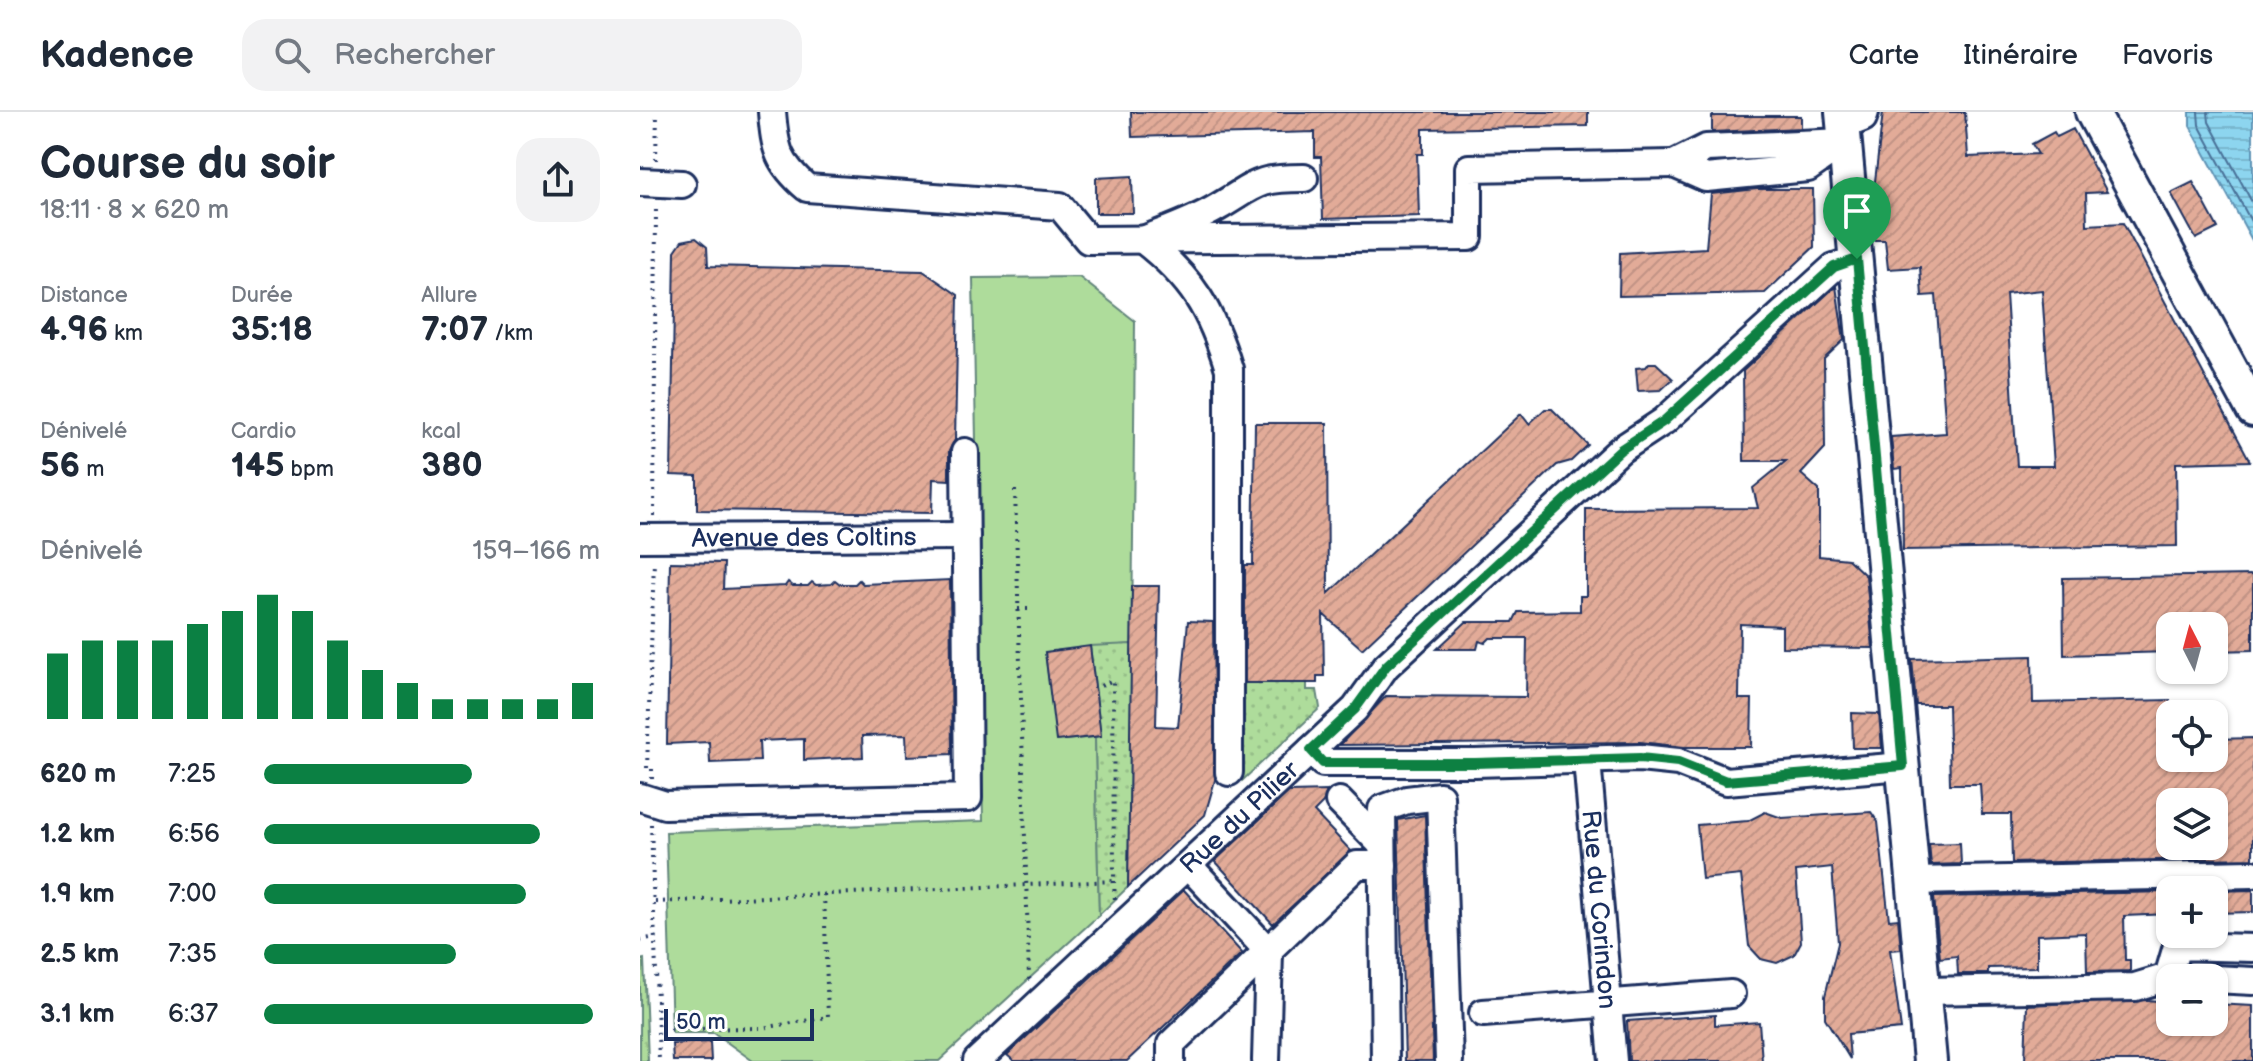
<!DOCTYPE html>
<html lang="fr">
<head>
<meta charset="utf-8">
<style>
	body { margin:0; font-family:"Balsamiq Sans",sans-serif; background:#f2f2f3; color:#1f2937; height:100vh; display:flex; flex-direction:column; font-size:30px; white-space:nowrap }
	* { box-sizing:border-box; margin:0 }
	p { font-size:26px; color:#747a83 }
	.icon { flex:none; width:44px; height:44px; fill:none; stroke:currentColor; stroke-width:2; stroke-linecap:round; stroke-linejoin:round }
	.map { position:relative; flex:1; overflow:hidden }
	.drawer { display:flex; flex-direction:column; background:#fff; width:640px }
	.drawer>* { flex:none }
	.needle { width:52px; rotate:354deg }
	.fabs { position:absolute; left:1516px; top:500px; display:grid; gap:16px }
	.fabs a { display:grid; place-items:center; width:72px; height:72px; border-radius:16px; background:#fff; box-shadow:0 2px 6px #0004; font-size:40px }
	.scale { position:absolute; left:24px; bottom:20px; width:150px; box-sizing:border-box; padding-left:8px; border:4px solid #1b2f5e; border-top:0; font-size:22px; line-height:28px; white-space:nowrap; color:#1b2f5e; -webkit-text-stroke:6px #fff; paint-order:stroke }
	.pin { position:absolute; display:grid; place-items:center; width:68px; height:68px; color:#fff; margin:-82px -34px; border-radius:50% 50% 50% 0; rotate:-45deg; box-shadow:0 0 8px #0007 }
	.pin .icon { rotate:45deg }
	.round { display:grid; place-items:center; flex:none; width:84px; height:84px; border-radius:24px; background:#f2f2f3 }
	.summary { display:flex; align-items:center; justify-content:space-between; height:136px; padding:0 40px }
	h1 { font-size:44px; font-weight:800; line-height:60px }
	.metrics { display:grid; grid-template-columns:repeat(3,1fr); gap:12px; height:136px; padding:8px 40px }
	.metrics div { display:grid; align-content:center }
	.metrics b { font-size:34px; font-weight:800 }
	.metrics small { font-size:22px; font-weight:400 }
	.metrics p { font-size:22px }
	.chart { height:224px; padding:16px 40px }
	.chart p { display:flex; justify-content:space-between }
	.chart svg { width:100%; height:144px; margin-top:8px; stroke:#0b8043; stroke-width:6 }
	ul { padding:0 40px; list-style:none; font-size:26px }
	li { display:grid; grid-template-columns:128px 96px 1fr; align-items:center; height:60px }
	li i { height:20px; border-radius:10px; background:#0b8043 }
	header { display:flex; align-items:center; gap:48px; box-sizing:border-box; height:112px; padding:0 40px; background:#fff; border-bottom:2px solid #e0e1e3 }
	header strong { font-size:38px }
	nav { display:flex; gap:44px; margin-inline-start:auto; font-size:28px }
	.search { width:560px; height:72px; background:#f2f2f3; display:flex; align-items:center; gap:20px; box-sizing:border-box; padding:0 28px; border-radius:24px; color:#747a83; font-size:30px }
	main { display:flex; flex:1; min-height:0 }
	.map>svg:first-child { display:block }
</style>
</head>
<body>
<header>
<strong>Kadence</strong>
<div class="search"><svg class="icon" aria-label="search" viewBox="0 0 24 24"><circle cx="10" cy="10" r="6"/><path d="M15 15l6 6"/></svg>Rechercher</div>
<nav><a>Carte</a><a>Itinéraire</a><a>Favoris</a></nav>
</header>
<main>
<section class="drawer">
<div class="summary"><div><h1>Course du soir</h1><p>18:11 · 8 × 620 m</p></div><a class="round"><svg class="icon" aria-label="share" viewBox="0 0 24 24"><path d="M12 15V3M7 8l5-5 5 5M5 13v7h14v-7"/></svg></a></div>
<div class="metrics">
<div><p>Distance</p><b>4.96<small> km</small></b></div>
<div><p>Durée</p><b>35:18</b></div>
<div><p>Allure</p><b>7:07<small> /km</small></b></div>
</div>
<div class="metrics">
<div><p>Dénivelé</p><b>56<small> m</small></b></div>
<div><p>Cardio</p><b>145<small> bpm</small></b></div>
<div><p>kcal</p><b>380</b></div>
</div>
<div class="chart"><p><span>Dénivelé</span>159–166 m</p>
<svg viewBox="0 0 160 44" preserveAspectRatio="none"><path d="M5 44V24M15 44V20M25 44V20M35 44V20M45 44V15M55 44V11M65 44V6M75 44V11M85 44V20M95 44V29M105 44V33M115 44V38M125 44V38M135 44V38M145 44V38M155 44V33"/></svg>
</div>
<ul>
<li><b>620 m</b>7:25<i style="width:62%"></i></li>
<li><b>1.2 km</b>6:56<i style="width:82%"></i></li>
<li><b>1.9 km</b>7:00<i style="width:78%"></i></li>
<li><b>2.5 km</b>7:35<i style="width:57%"></i></li>
<li><b>3.1 km</b>6:37<i style="width:98%"></i></li>
</ul>
</section>
<div class="map">
<svg width="1613" height="949" viewBox="0 0 1613 949">
	<defs>
		<pattern id="grass-tufts" width="24" height="20" patternUnits="userSpaceOnUse" patternTransform="scale(2)"><rect width="24" height="20" fill="#aedc9b"/><path d="M3 7l-1-3M5 7V3M7 7l1-3M15 17l-1-3M17 17v-4M19 17l1-3" fill="none" stroke="#95bd88"/></pattern>
		<pattern id="garden-dots" width="8" height="8" patternUnits="userSpaceOnUse" patternTransform="scale(2)"><rect width="8" height="8" fill="#aedc9b"/><path d="M2 2h.1M6 6h.1" fill="none" stroke="#95bd88" stroke-width="1.8" stroke-linecap="round"/></pattern>
		<pattern id="water-rules" width="6" height="5" patternUnits="userSpaceOnUse" patternTransform="scale(2)"><rect width="6" height="5" fill="#8dd5ef"/><path d="M0 2.5h6" fill="none" stroke="#79b7cf"/></pattern>
		<pattern id="building-hatch" width="6" height="6" patternUnits="userSpaceOnUse" patternTransform="scale(2)"><rect width="6" height="6" fill="#e2ab98"/><path d="M-1 1l2-2M0 6l6-6M5 7l2-2" fill="none" stroke="#c19385"/></pattern>
	</defs>
	<rect width="100%" height="100%" fill="#fff"/>
	<filter id="ink" filterUnits="userSpaceOnUse"><feTurbulence type="fractalNoise" baseFrequency=".0125" numOctaves="2"/><feDisplacementMap in="SourceGraphic" scale="16" xChannelSelector="R" yChannelSelector="G"/><feConvolveMatrix kernelMatrix="1 2 1 2 8 2 1 2 1" color-interpolation-filters="sRGB"/></filter>
	<g filter="url(#ink)">
		<path fill="url(#grass-tufts)" stroke="#64867c" stroke-width="2" d="M4,847L8,949H0V848Z"/>
		<path fill="#aedc9b" stroke="#64867c" stroke-width="2" d="M439,165L495,209L492,532L405,540L417,629L455,625L459,803L299,949H113L74,921H32L26,720L343,709L333,166Z"/>
		<path fill="url(#garden-dots)" stroke="#64867c" stroke-width="2" d="M492,532L488,775L459,803L455,625L461,623L450,534Z
			M667,567V578H677L680,596L603,668L602,571H663Z"/>
		<path fill="url(#water-rules)" stroke="#5f93b5" stroke-width="2" d="M1550,0H1613V130L1550,14Z"/>
		<g fill="none" stroke-linecap="round" stroke-linejoin="round">
			<path stroke="#497198" stroke-width="2" d="M1558,0L1559,13L1613,113
				M1568,0L1569,10L1613,92"/>
		</g>
		<path fill="url(#building-hatch)" stroke="#1b2f5e" stroke-width="2" fill-rule="evenodd" d="M491,0H948V14L783,17V42H777L779,104L683,107L681,45H675V20L492,25Z
			M1243,0H1325L1328,45L1398,42L1392,32L1414,20L1417,25L1433,17L1467,80L1446,81L1447,113L1483,111L1610,349L1536,351L1537,434L1263,438L1262,356L1254,357L1251,325L1306,321L1296,183L1282,184L1280,155L1248,157L1245,128H1233L1231,104ZM1402,178L1414,354H1377L1366,182Z
			M1072,4H1161V16L1072,20Z
			M492,64L493,101H456V66Z
			M1553,70L1578,116L1556,127L1531,81Z
			M1117,77H1173L1174,135L1125,181L979,184L980,141L1066,136L1071,82Z
			M56,126L67,135L68,154L283,159L318,183L315,328L309,339V368L293,367L292,401L57,398V364L31,363L35,139L42,129Z
			M1196,174L1204,228L1184,247L1185,336L1161,362L1179,378V444L1208,447L1226,464L1233,536L1142,535V514L1100,512L1099,587H1112L1111,635H1044L1000,630L700,633L746,584L886,585L887,526H850L845,531L839,529L837,537H797L826,510H873L878,500L940,499V484H946V397L1118,396L1113,376L1146,349H1104L1103,259Z
			M1009,251H1016L1033,267L1021,278L998,279L996,256L1006,255Z
			M905,297H912L948,333L931,349L917,353L722,537L683,502L684,564H677V571H605V453H613L615,311H687L688,482L881,302L889,312Z
			M30,450L84,451L83,477L145,474L148,470L153,474H168L172,470L176,473L191,472L195,468L200,472H215L219,468L223,472L310,468L312,642L267,644L266,623L222,624L223,645L164,648V627L119,629L120,649L70,651L69,630L27,632Z
			M1613,463V538L1574,539V514H1530V540L1424,543L1423,466Z
			M492,474H519L516,614L538,615L548,509L573,510L575,668L565,703L488,775Z
			M450,534L461,624L416,629L405,540Z
			M1392,544L1393,591L1530,588V646H1574V627L1613,626V746L1372,751L1371,702H1342L1340,672H1310L1308,593H1276L1272,547ZM1530,690H1574V734H1530Z
			M1212,601L1239,602L1242,636H1213Z
			M687,679L683,691L674,700L711,739L633,812L575,749L649,680Z
			M1125,700L1142,706L1231,700L1238,710L1249,808L1258,807L1261,837L1250,838L1261,917L1208,922L1210,947L1185,906V884L1198,831L1192,755L1156,759L1161,830L1154,843L1137,851L1121,847L1109,834L1101,763L1062,767L1057,713L1108,709Z
			M785,703L793,949H765L758,708Z
			M1320,731L1321,752L1291,753L1289,732Z
			M544,778L602,841L487,949H374L367,943Z
			M1613,778V800L1574,801V779Z
			M1530,780V802L1484,804L1485,848H1490V859L1447,860L1446,821L1397,823V855L1348,856V862H1318L1317,844L1300,846L1294,785Z
			M1506,888L1530,890V910H1574V892L1613,894V949H1385L1387,893Z
			M1075,903V913L1119,910L1122,949H989L987,909Z
			M70,930L71,949H33L32,932Z"/>
		<g fill="none" stroke-linecap="round" stroke-linejoin="round">
			<defs>
				<g id="minor">
					<path d="M132,0C135,38 138,51 167,76L420,94L448,128L829,125V56L1034,52"/>
					<path d="M1203,14L1223,6L1225,0"/>
					<path d="M1205,30L1168,56L1066,66L1034,52L1066,36Z"/>
					<path d="M0,70L42,72"/>
					<path id="s1" d="M0,426L326,424"/>
					<path d="M671,638L683,651H835L1000,646L1038,650L1086,669L1263,654"/>
					<path id="s2" d="M947,648L973,949"/>
					<path d="M589,660V257C571,198 553,167 503,128C528,118 555,109 578,95C617,72 616,66 664,66"/>
					<path d="M0,685L25,693L328,686L325,340"/>
					<path d="M699,689L742,733"/>
					<path d="M549,754L629,840L626,949"/>
					<path d="M1274,769L1613,762"/>
					<path d="M1528,865L1537,834L1613,836"/>
					<path d="M1574,867L1613,869"/>
					<path d="M1285,879L1495,875L1528,865L1543,866"/>
					<path d="M843,901L1091,882"/>
					<path id="s3" d="M337,949L715,597L746,554L980,338L1024,309L1194,155L1217,147"/>
					<path d="M531,949V932L717,753H743"/>
					<path d="M745,949L742,697L767,688L800,684L809,949"/>
				</g>
				<path id="major" d="M1202,0L1290,949
					M1452,0L1613,298"/>
			</defs>
			<use href="#minor" stroke="#1b2f5e" stroke-width="32"/>
			<use href="#major" stroke="#1b2f5e" stroke-width="38"/>
			<path stroke="#1b2f5e" stroke-width="4" stroke-dasharray="2 6" stroke-linecap="butt" d="M16,48L17,0
				M375,378L389,866L393,871
				M14,404L16,93
				M378,497H391
				M12,667V656H7L14,449
				M11,712L19,949
				M474,769L475,790
				M15,790L474,769L473,568L448,580
				M0,828L16,825
				M30,917L122,916L188,905L184,780"/>
			<use href="#minor" stroke="#fff" stroke-width="26"/>
			<use href="#major" stroke="#fff" stroke-width="32"/>
		</g>
	</g>
	<g fill="none" stroke-linecap="round" stroke-linejoin="round" filter="url(#ink)">
		<defs>
			<path id="route" d="M1217,147L1263,654L1086,669L1038,650L1000,646L835,651H683L671,638L715,597L746,554L980,338L1024,309L1194,155Z"/>
		</defs>
		<use href="#route" stroke="#fff" stroke-width="16"/>
		<use href="#route" stroke="#0b8043" stroke-width="10"/>
	</g>
	<g text-anchor="middle" stroke-width="6" stroke-linejoin="round" paint-order="stroke">
		<g font-size="26" fill="#1b2f5e" stroke="#fff">
			<text dy="9" stroke="none"><textPath href="#s1" startOffset="164">Avenue des Coltins</textPath></text>
			<text dy="9" stroke="none"><textPath href="#s3" startOffset="358">Rue du Pilier</textPath></text>
			<text dy="9" stroke="none"><textPath href="#s2" startOffset="150">Rue du Corindon</textPath></text>
		</g>
	</g>
</svg>
<div class="fabs">
<a><svg class="needle" viewBox="-14 -14 28 28"><path d="M0-13l5 13h-10z" fill="#e53935"/><path d="M0 13l5-13h-10z" fill="#747a83"/></svg></a>
<a><svg class="icon" aria-label="locate" viewBox="0 0 24 24"><circle cx="12" cy="12" r="6"/><path d="M12 2v4M12 18v4M2 12h4M18 12h4"/></svg></a>
<a><svg class="icon" aria-label="layers" viewBox="0 0 24 24"><path d="M12 4l9 5-9 5-9-5zM3 14l9 5 9-5"/></svg></a>
<a>+</a>
<a>−</a>
</div>
<div class="scale">50 m</div>
<div class="pin" style="left:1217px;top:147px;background:#1e9e55"><svg class="icon" aria-label="arrive" viewBox="0 0 24 24"><path d="M6 21V4h12l-3 4 3 4H6"/></svg></div>
</div>
</main>
</body>
</html>
